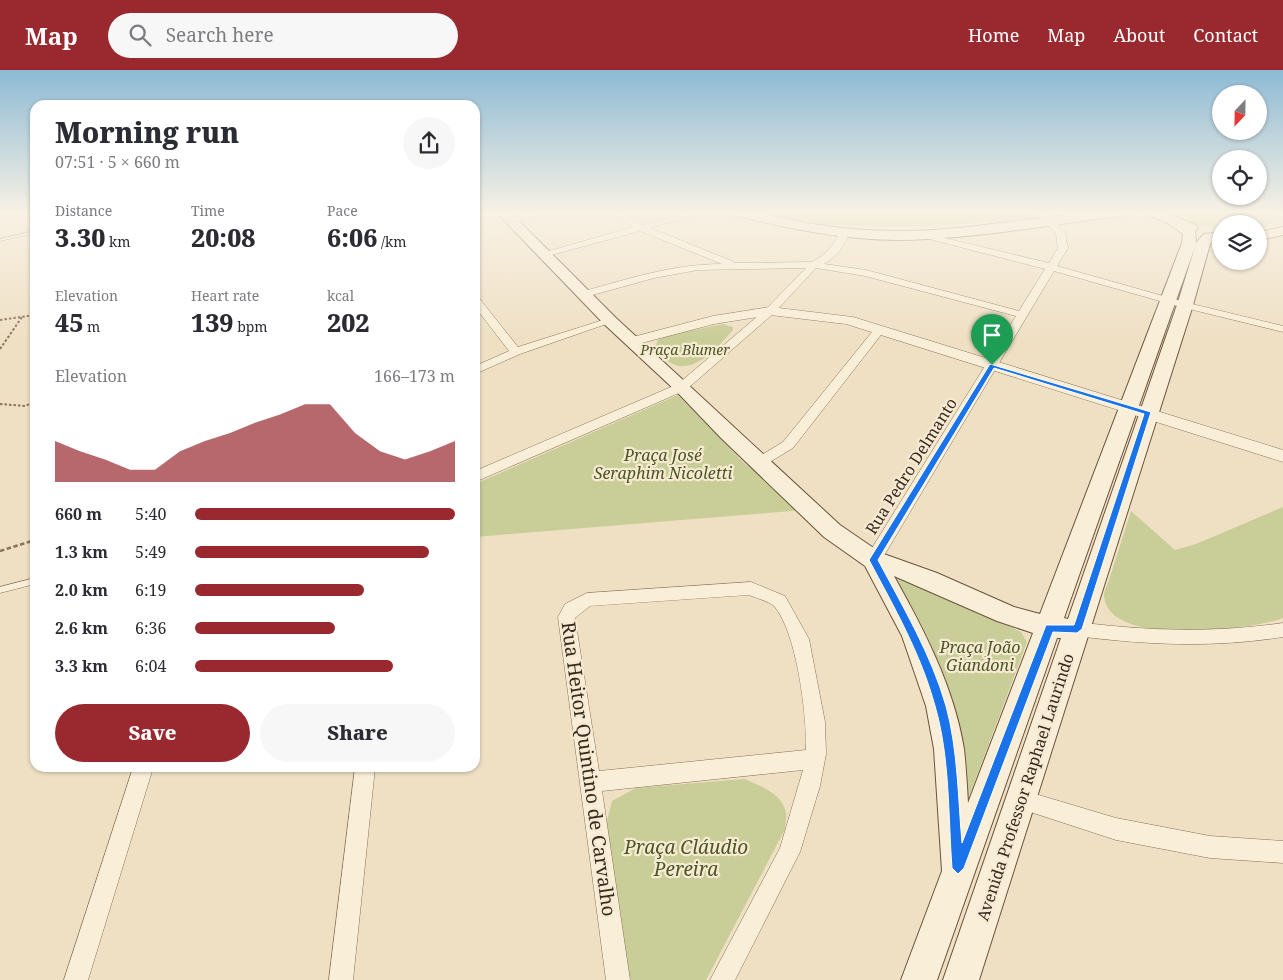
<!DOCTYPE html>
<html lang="en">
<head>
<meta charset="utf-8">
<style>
	body { margin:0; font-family:"Noto Serif",serif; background:#f7f7f7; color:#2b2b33; height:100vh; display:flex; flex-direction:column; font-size:19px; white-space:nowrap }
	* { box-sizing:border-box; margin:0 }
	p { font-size:16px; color:#7c7c81 }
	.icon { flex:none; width:28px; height:28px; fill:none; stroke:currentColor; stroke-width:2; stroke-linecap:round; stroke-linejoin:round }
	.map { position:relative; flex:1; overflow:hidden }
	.side { position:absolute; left:30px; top:30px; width:450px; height:672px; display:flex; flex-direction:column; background:#fff; border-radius:15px; box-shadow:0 1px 4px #0004 }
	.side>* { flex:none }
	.needle { width:32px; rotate:202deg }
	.controls { position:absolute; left:1212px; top:15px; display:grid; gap:10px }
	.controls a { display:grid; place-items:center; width:55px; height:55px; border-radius:50%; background:#fff; box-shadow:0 1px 4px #0004; font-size:25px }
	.pin { position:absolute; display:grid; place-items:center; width:42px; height:42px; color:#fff; margin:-51px -21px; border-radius:50% 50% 50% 0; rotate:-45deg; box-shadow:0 0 5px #0007 }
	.pin .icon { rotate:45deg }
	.round { display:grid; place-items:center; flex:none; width:52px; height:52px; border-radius:26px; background:#f7f7f7 }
	.summary { display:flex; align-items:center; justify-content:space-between; height:85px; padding:0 25px }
	h1 { font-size:28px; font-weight:800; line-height:38px }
	.metrics { display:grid; grid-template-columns:repeat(3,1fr); gap:8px; height:85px; padding:5px 25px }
	.metrics div { display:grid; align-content:center }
	.metrics b { font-size:25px; font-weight:800 }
	.metrics small { font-size:14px; font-weight:400 }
	.metrics p { font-size:14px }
	.chart { height:140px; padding:10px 25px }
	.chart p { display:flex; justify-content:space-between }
	.chart svg { width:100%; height:90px; margin-top:5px; fill:#99292f; opacity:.7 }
	.action { display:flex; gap:10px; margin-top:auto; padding:10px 25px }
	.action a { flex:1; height:58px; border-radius:30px; background:#99292f; color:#fff; font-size:20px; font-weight:800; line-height:58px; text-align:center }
	.action a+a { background:#f7f7f7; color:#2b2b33 }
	ul { padding:0 25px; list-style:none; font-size:16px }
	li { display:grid; grid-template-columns:80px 60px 1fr; align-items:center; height:38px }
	li i { height:12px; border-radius:6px; background:#99292f }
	header { display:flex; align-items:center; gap:30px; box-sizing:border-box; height:70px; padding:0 25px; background:#99292f; color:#fff }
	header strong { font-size:24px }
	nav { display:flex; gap:28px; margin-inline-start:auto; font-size:18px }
	.search { width:350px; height:45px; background:#f7f7f7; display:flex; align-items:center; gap:12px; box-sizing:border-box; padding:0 18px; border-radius:28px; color:#7c7c81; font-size:19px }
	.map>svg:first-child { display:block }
</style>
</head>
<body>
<header>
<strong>Map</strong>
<div class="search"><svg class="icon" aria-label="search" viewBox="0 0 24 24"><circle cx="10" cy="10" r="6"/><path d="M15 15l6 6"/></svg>Search here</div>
<nav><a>Home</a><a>Map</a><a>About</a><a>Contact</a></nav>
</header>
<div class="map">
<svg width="1283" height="910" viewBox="0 0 1283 910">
	<rect width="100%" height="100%" fill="#efe0c4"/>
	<path fill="#c9cd97" d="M761,142H1028L1032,148C960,154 897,161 825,153C804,151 781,149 761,142Z
		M1159,142H1272L1274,149C1270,155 1266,158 1259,159V154H1221V159L1190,154Z
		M723,254L733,257V260C718,277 691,309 668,291C662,287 657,283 655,277L658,270L669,265Z
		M678,325L743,392L803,440L475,467V414Z
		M1283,437V548C1252,560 1106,579 1104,525C1104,520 1109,512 1110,507C1117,485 1124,463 1131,441L1175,480L1196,474Z
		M887,501L1008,555L1021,562L1027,572L967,732C966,708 966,683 961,660C948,603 921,547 887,501Z
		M744,709C759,715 783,724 786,743C787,748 785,754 785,759L706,910H631L626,896L606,755L612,731L636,718Z"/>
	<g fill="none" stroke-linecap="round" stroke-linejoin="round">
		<defs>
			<path id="service" d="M35,161V163L0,171V169Z
				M35,508V514L0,523V517Z"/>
			<path id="minor" d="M533,142H547L511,153L507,150Z
				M610,142H620L642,155L691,142H705L650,158L732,191L734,193L812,192C827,184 834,175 841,160L844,159L849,162C846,175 836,187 824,194L866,200L1019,241L1045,199L914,165L919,162L1049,193L1058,178L1056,164L1037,142H1046L1065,163L1068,178L1057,196L1188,233L1283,256V262L1181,237L1054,201L879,494L873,496L867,494L865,490L867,486L1016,246L865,206L816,198L774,243L686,320L475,412V401L678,314L766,239L806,198L698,200L654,208L589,226H581V222C628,209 673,194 722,194L640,161L544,187L539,184L633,157Z
				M475,227L479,228L518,277L606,249L610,248L615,251L520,284L475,304V296L509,281L475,237Z
				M880,256L886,259L884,261L793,378L765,395H755L753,392L755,389L783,372L876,257Z
				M751,512L785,526L809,569L825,652L826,684L820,716L800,782L735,910H710L780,778L803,700L602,721L630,910H606L558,547L565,534L587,523ZM749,525C756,528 768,531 774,536C797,562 807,646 806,680L599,701L575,548L590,536Z
				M1077,552C1147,561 1213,563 1283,553V567C1213,578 1147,575 1077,566L1071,564L1068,559L1071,554Z
				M133,698H153L88,910H64Z
				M355,698H375L353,910H329Z
				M1022,720L1116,748L1210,766L1283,771V793L1210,788L1116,770L1015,737L1012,730L1015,723Z"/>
			<path id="tertiary" d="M770,237L853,247L1283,380V392L846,254L770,245L714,254L634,275L627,271L629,268L713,246Z"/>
			<path id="secondary" d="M496,142H510L616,248L840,455L881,483L937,503L1014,537L1040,544L1182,173L1183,164L1169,154L1143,142H1162L1196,155L1198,158L1195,161L1196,173L1204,164L1221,162V170L1213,171L1210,174L1193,235L979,910H943L1061,568H1057L937,910H901L942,801L934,679L926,636L902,566L865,496L824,467L721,368L676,321L604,254ZM1196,174L1177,235L1068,549L1064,548ZM894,506L997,551L1033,563L968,733C967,715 966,697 964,679C954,617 924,560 894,506Z
				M731,142C757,142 781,148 806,153C836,158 867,161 897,161C974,162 1050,141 1128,142L1121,146C1047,155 973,169 898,170C842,170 787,158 733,145Z
				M1283,157V165L1259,170V162Z"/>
		</defs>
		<use href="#service" stroke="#89715a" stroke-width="1"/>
		<use href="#minor" stroke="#89715a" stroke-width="1"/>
		<use href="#tertiary" stroke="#89715a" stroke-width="1"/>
		<use href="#secondary" stroke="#6b523d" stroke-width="2"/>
		<path stroke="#89715a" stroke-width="2" stroke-dasharray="2.5 2" stroke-linecap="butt" d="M0,250L35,245
			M0,279L22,247
			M0,334L26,336L35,330"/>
		<path stroke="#89715a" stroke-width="2.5" stroke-dasharray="4.5 2.5" stroke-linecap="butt" d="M0,481L35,470"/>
		<use href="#service" fill="#f9eed7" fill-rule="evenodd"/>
		<use href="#minor" fill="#f9eed7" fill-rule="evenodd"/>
		<use href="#tertiary" fill="#f9eed7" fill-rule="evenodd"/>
		<use href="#secondary" fill="#f9eed7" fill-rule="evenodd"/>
	</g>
	<linearGradient id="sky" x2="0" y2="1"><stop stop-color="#8dbad5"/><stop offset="0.53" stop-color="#f8f1e4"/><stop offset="1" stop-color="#f8f1e4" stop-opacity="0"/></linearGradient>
	<rect width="1283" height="269" fill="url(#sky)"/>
	<path fill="#1a73e8" stroke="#fff" fill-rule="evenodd" d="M990,294L1151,342L1082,559L1077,563L1053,562L964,798L958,804L952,798C948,745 950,687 935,636C921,584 894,537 869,490ZM994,298L1144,344L1074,555H1046L962,773C958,728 958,680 946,636C931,584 903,537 878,490Z"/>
	<g text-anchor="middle" stroke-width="4.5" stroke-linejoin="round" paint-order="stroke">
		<g font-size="14" font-style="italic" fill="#4b5624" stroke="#f6ead3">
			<text x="685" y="285">Praça Blumer</text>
		</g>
		<g font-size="16" font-style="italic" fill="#4b5624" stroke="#f6ead3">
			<text x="663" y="391">Praça José<tspan x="663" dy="18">Seraphim Nicoletti</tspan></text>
			<text x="980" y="583">Praça João<tspan x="980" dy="18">Giandoni</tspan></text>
		</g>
		<g font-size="16" fill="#392a1e" stroke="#f6ead3">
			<text transform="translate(911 396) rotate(-58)" y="6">Rua Pedro Delmanto</text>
			<text transform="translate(1025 717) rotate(-72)" y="6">Avenida Professor Raphael Laurindo</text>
		</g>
		<g font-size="19" fill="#392a1e" stroke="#f6ead3">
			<text transform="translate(589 699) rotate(82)" y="7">Rua Heitor Quintino de Carvalho</text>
		</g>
		<g font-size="19" font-style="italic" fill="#4b5624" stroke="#f6ead3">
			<text x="686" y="784">Praça Cláudio<tspan x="686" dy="22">Pereira</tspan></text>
		</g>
	</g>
</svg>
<div class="controls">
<a><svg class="needle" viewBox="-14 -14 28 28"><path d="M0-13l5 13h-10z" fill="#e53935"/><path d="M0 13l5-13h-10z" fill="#7c7c81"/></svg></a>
<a><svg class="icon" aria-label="locate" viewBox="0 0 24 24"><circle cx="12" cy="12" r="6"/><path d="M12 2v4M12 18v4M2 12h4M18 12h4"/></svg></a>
<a><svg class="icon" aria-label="layers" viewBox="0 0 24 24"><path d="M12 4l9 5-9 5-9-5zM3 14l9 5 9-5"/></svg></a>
</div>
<div class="pin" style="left:992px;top:295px;background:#1e9e55"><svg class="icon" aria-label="arrive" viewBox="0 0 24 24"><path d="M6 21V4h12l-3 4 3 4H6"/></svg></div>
<section class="side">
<div class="summary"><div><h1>Morning run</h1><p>07:51 · 5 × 660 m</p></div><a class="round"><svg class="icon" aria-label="share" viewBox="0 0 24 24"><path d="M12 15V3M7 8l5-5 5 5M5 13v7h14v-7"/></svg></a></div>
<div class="metrics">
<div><p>Distance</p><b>3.30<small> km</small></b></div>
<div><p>Time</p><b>20:08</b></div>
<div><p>Pace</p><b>6:06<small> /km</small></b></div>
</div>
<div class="metrics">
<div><p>Elevation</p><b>45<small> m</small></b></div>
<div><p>Heart rate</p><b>139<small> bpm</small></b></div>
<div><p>kcal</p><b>202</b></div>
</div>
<div class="chart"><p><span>Elevation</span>166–173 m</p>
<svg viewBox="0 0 160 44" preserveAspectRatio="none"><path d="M0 44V24L10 29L20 33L30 38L40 38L50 29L60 24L70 20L80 15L90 11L100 6L110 6L120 20L130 29L140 33L150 29L160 24V44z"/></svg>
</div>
<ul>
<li><b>660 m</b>5:40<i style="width:100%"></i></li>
<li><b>1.3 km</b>5:49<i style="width:90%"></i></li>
<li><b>2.0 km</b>6:19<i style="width:65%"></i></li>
<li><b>2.6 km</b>6:36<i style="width:54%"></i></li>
<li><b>3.3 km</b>6:04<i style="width:76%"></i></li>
</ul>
<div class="action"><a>Save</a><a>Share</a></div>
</section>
</div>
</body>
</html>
